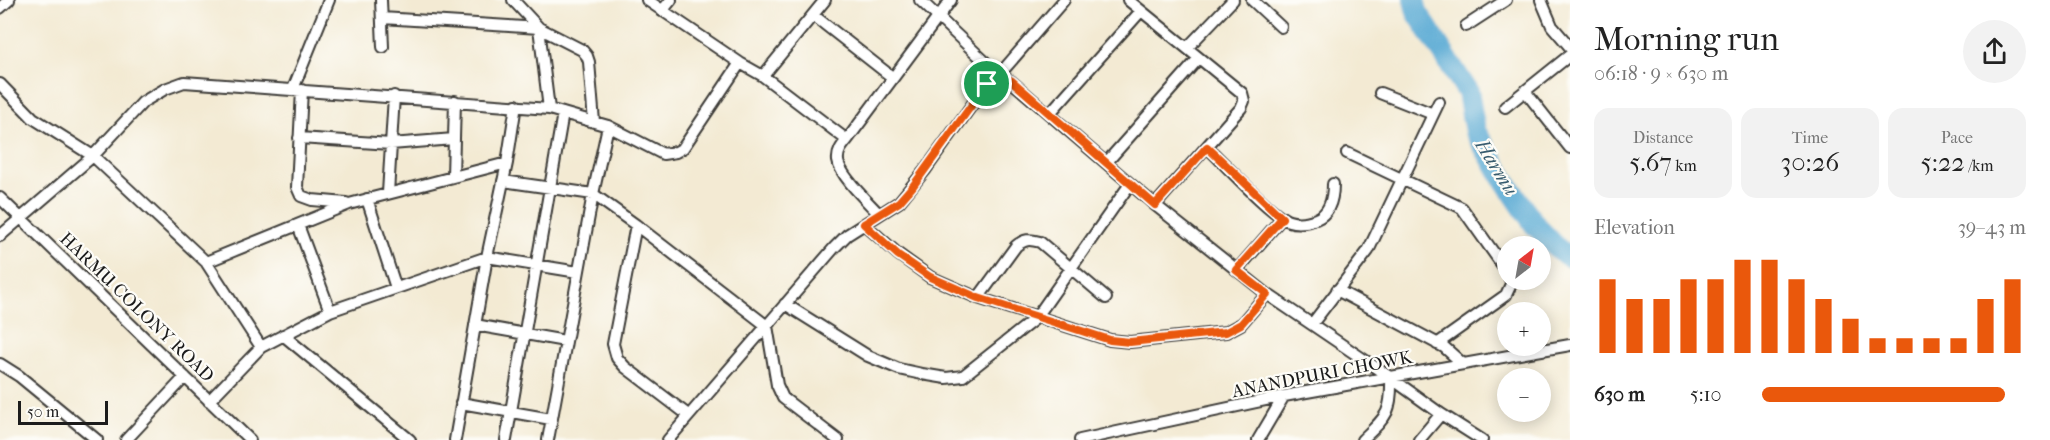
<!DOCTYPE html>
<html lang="en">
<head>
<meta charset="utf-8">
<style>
	body { margin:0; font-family:"IM FELL French Canon",serif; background:#f2f2f2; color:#222; height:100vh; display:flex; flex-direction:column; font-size:22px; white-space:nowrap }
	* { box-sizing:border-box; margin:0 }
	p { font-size:20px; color:#767676 }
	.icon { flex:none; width:33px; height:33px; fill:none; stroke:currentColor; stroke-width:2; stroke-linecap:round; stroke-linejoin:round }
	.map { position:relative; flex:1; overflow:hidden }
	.details { display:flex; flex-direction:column; background:#fff; width:480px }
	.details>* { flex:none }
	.needle { width:39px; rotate:31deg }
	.controls { position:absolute; left:1497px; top:236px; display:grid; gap:12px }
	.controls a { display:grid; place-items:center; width:54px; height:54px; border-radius:50%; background:#fff; box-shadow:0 3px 15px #0003; font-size:30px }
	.scale { position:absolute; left:18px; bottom:15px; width:90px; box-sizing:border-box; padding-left:6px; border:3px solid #1c1c1c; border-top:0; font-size:16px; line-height:21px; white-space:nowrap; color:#1c1c1c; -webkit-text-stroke:4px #fdfcf7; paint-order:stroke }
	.pin { position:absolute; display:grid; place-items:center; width:51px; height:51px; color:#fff; margin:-26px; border:3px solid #fff; border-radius:50%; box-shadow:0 2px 6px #0007 }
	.round { display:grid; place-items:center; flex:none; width:63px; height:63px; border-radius:32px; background:#f2f2f2 }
	.overview { display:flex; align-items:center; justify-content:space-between; height:102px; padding:0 24px }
	h1 { font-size:33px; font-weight:600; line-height:45px }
	.figures { display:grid; grid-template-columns:repeat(3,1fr); gap:9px; height:102px; padding:6px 24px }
	.figures div { display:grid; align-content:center; border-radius:15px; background:#f2f2f2; text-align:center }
	.figures b { font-size:26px; font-weight:600 }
	.figures small { font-size:16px; font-weight:400 }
	.figures p { font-size:16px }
	.chart { height:168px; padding:12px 24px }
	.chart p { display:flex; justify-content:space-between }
	.chart svg { width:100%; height:108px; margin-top:6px; stroke:#ea580c; stroke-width:6 }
	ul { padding:0 24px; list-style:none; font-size:20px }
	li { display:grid; grid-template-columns:96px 72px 1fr; align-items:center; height:45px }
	li i { height:15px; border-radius:8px; background:#ea580c }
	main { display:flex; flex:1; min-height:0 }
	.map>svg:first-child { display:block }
</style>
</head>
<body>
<main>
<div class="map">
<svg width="1570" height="440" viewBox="0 0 1570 440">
	<rect width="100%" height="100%" fill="#fdfcf7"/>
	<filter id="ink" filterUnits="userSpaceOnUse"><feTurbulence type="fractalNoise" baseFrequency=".0167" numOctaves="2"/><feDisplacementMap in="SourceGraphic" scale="12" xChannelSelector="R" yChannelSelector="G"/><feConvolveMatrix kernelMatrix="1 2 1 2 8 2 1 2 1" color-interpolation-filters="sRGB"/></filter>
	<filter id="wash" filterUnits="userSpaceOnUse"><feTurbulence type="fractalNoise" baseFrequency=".008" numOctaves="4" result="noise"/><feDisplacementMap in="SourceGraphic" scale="24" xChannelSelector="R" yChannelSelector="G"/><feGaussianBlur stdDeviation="1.35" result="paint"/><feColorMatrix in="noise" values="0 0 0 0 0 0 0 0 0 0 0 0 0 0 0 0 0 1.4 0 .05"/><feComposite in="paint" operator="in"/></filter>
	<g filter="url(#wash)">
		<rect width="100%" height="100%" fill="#f3ead3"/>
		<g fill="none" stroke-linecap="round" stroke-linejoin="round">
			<path stroke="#5aaad4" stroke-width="22" d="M1414,0L1417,12L1468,92L1475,131L1504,179L1535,225L1559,250L1570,257"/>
		</g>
	</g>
	<g filter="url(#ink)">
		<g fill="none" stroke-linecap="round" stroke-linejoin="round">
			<defs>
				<path id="street" d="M381,0L383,47
					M513,0L539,28L549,109
					M647,0L740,63L763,76L847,140C842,146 837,152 838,161C840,176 868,202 879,214
					M920,0L999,75L1064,0
					M1128,0L1242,93L1244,101L1241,108L1155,205
					M1252,0L1281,27
					M1541,0L1552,26L1570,47
					M0,8L9,0
					M662,11L671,0
					M813,15L892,77
					M382,18L539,28L582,50L587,56L589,62L594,122
					M1466,26L1506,0
					M1187,48L1233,0
					M763,76L825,0
					M0,84L33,118L93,156L206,262L261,347
					M293,89L329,0
					M302,90L297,187L301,196L312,200L346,203
					M1525,91L1570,148
					M1380,93L1433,114
					M1505,107L1570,55
					M1049,114L1141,11
					M299,138L391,144L454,139
					M847,140L951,0
					M1207,147C1224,163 1271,215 1289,221C1298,224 1308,222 1316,219C1331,213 1333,197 1333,184
					M1347,153L1462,208L1508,273
					M1106,163L1199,58
					M453,176L455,101
					M503,181L593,194L636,225L767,326L777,385L783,398L838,440
					M388,193L394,96
					M0,198L250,440
					M367,199L396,288
					M864,224L898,254L930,277L978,298L1110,340L1130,342L1226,332L1241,324L1267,294
					M298,225L330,311
					M636,225L613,344L617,358L625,367L688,415
					M0,236L93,156L143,102L165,89L184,82L549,109L608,126L663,154L676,152L683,148L740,63
					M206,262L349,204L507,163
					M1237,270L1282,218
					M1337,290L1444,347L1463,364
					M978,298L1016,246C1025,239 1029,239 1040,242L1106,298
					M785,304L868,356L899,369L922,374L946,378L963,376L1036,318L1130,184
					M1312,324L1368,251L1439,102
					M475,325L565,341
					M283,335L410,440
					M1437,344L1506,295L1512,282L1510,279
					M0,364L19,376L97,440
					M209,401L261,347L330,311L487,257L578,272
					M461,403L551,419
					M126,440L185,377
					M455,440L487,257L507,163L516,105
					M506,440L563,113
					M548,440L593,194L608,126
					M668,440L834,248L847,235L899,202L926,169L987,84L999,75L1012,82L1155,205L1267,294L1391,378L1441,414L1482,440
					M1080,440L1284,396L1570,345
					M1258,440L1284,396
					M1362,440C1387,416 1392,413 1391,378
					M1419,440L1441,414"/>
			</defs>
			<use href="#street" stroke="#3c3b37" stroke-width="14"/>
			<use href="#street" stroke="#fff" stroke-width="10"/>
		</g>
	</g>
	<g fill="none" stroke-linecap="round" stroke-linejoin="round" filter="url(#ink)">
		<defs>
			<path id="route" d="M999,75L1012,81L1155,205L1207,147L1282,218L1236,270L1267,294L1241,324L1226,332L1130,342L1110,340L978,298L930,277L898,255L864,224L899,202L913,186L987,84Z"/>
		</defs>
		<use href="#route" stroke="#fff" stroke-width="12"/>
		<use href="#route" stroke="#ea580c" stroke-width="8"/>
	</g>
	<g text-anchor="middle" stroke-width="4.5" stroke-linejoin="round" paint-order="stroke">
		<g font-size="18" fill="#1c1c1c" stroke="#fdfcf7">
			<text transform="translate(137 307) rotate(44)" y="6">HARMU COLONY ROAD</text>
			<text transform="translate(1322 374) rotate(-11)" y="6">ANANDPURI CHOWK</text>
		</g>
		<g font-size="20" font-style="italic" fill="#385c6f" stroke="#fdfcf7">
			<text transform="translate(1497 167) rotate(58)" y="7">Harmu</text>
		</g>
	</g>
</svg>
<div class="controls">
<a><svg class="needle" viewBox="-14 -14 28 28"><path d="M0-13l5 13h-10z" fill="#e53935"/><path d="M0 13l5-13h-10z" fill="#767676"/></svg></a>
<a>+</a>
<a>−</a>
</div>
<div class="scale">50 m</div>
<div class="pin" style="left:987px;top:84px;background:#1e9e55"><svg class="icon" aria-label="arrive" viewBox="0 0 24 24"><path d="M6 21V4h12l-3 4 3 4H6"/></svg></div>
</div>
<section class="details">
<div class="overview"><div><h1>Morning run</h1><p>06:18 · 9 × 630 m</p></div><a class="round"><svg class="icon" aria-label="share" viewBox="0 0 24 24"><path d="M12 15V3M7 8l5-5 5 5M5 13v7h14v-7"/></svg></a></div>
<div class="figures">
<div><p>Distance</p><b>5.67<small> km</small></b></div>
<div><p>Time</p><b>30:26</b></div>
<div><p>Pace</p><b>5:22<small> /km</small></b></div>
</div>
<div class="chart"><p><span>Elevation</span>39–43 m</p>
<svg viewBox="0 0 160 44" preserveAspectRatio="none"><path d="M5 44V14M15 44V22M25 44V22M35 44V14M45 44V14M55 44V6M65 44V6M75 44V14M85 44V22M95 44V30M105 44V38M115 44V38M125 44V38M135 44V38M145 44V22M155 44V14"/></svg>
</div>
<ul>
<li><b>630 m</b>5:10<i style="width:92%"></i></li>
</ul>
</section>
</main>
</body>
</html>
